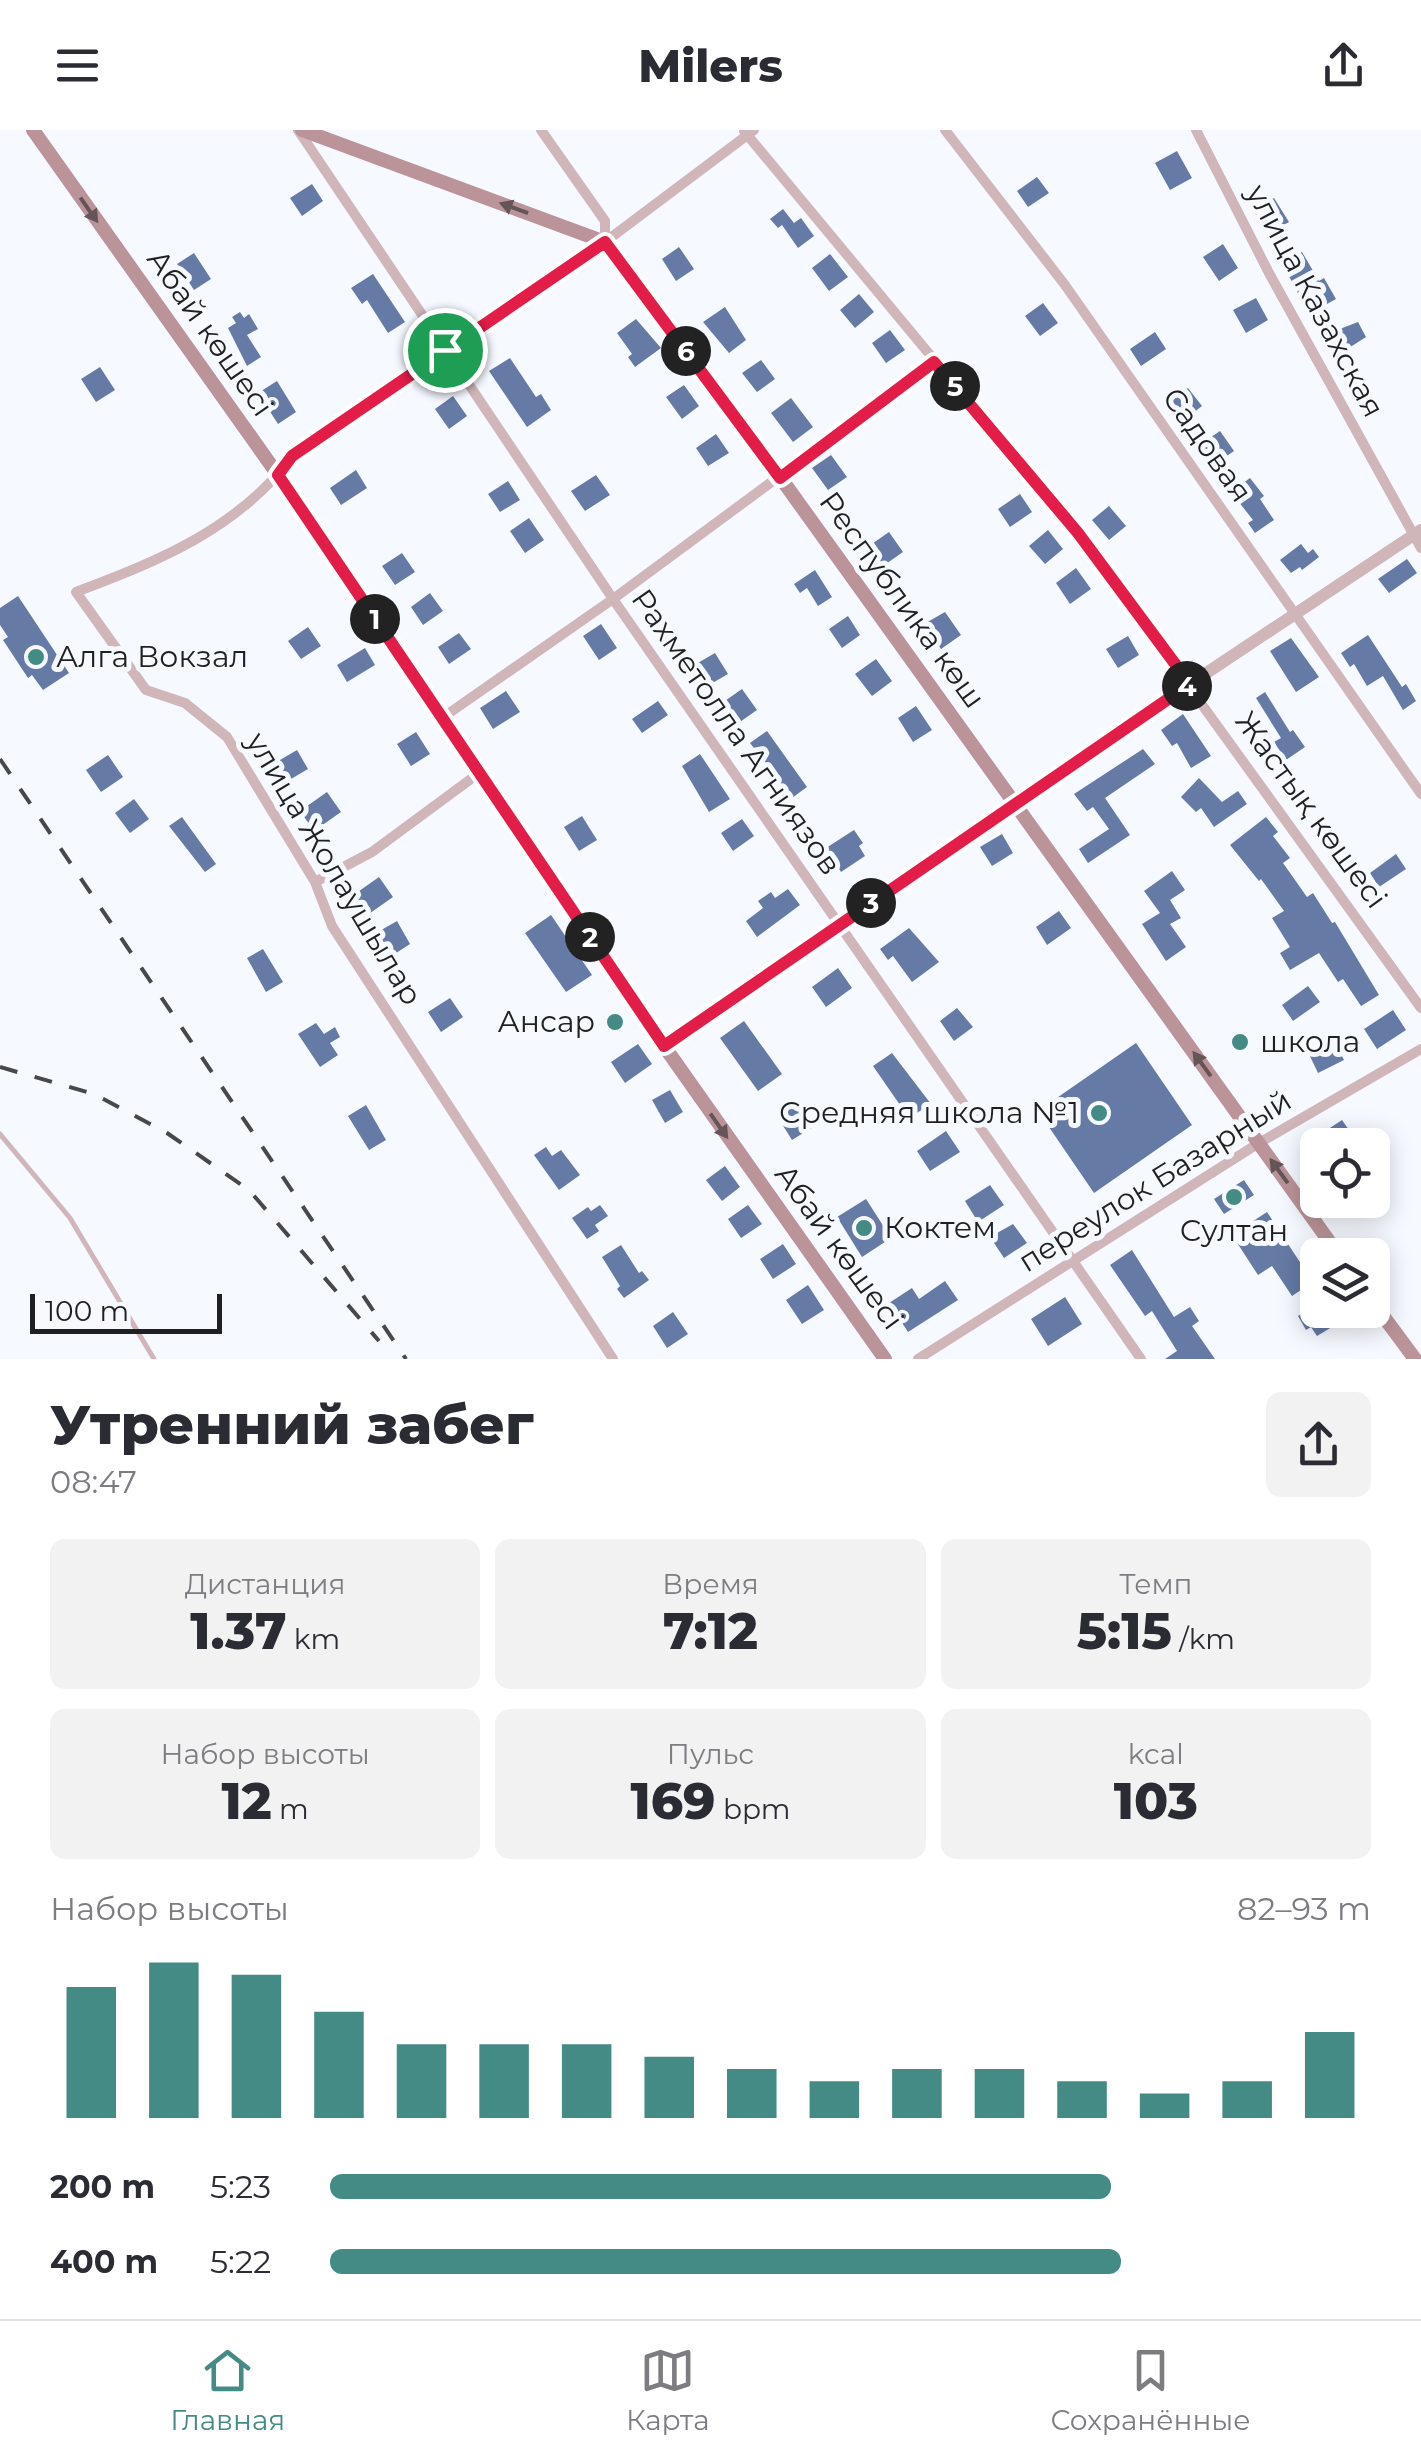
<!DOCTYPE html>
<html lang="ru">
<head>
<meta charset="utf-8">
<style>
	body { margin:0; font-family:Montserrat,sans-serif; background:#f2f2f3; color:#2b2b33; height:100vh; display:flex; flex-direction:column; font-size:38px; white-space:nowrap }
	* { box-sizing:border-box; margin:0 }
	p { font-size:32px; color:#7c7c81 }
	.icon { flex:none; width:55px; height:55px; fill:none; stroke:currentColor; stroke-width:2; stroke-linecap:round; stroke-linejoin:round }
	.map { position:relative; height:1229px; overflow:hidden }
	.drawer { display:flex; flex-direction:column; background:#fff; flex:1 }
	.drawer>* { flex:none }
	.controls { position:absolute; left:1300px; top:998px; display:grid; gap:20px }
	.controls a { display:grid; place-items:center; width:90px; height:90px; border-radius:15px; background:#fff; box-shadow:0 5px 25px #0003; font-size:50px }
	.scale { position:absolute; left:30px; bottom:25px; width:192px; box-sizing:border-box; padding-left:10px; border:5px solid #1f2022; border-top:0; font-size:28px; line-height:35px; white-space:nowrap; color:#1f2022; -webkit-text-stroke:8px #f6f9ff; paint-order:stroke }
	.pin { position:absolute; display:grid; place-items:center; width:85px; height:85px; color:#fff; margin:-42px; border:5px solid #fff; border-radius:50%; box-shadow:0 2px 10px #0007 }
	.km { position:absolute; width:50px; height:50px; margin:-25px; border-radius:50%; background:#222; color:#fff; font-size:28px; line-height:50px; text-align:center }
	.round { display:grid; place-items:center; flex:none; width:105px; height:105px; border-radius:15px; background:#f2f2f3 }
	.headline { display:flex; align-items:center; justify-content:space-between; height:170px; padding:0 50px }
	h1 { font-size:55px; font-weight:800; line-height:75px }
	.figures { display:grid; grid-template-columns:repeat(3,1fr); gap:15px; height:170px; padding:10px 50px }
	.figures div { display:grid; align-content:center; border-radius:15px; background:#f2f2f3; text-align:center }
	.figures b { font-size:50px; font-weight:800 }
	.figures small { font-size:28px; font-weight:400 }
	.figures p { font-size:28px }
	.chart { height:280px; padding:20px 50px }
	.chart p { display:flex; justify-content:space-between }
	.chart svg { width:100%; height:180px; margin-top:10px; stroke:#448b86; stroke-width:6 }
	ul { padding:0 50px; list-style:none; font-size:32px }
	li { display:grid; grid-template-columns:160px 120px 1fr; align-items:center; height:75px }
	li i { height:25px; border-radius:12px; background:#448b86 }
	header { display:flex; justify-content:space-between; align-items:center; height:130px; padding:0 50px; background:#fff; font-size:45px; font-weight:800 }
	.dock { display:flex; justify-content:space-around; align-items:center; height:140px; border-top:2px solid #e1e1e2; background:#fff; font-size:28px; color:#7c7c81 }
	.dock a { display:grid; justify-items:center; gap:5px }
	.dock .current { color:#448b86 }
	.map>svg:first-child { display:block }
</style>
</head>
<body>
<header><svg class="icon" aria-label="menu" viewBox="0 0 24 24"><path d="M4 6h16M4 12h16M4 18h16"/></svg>Milers<svg class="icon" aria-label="share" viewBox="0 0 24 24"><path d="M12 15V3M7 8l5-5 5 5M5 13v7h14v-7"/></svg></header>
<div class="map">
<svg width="1421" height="1229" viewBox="0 0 1421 1229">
	<rect width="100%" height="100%" fill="#f6f9ff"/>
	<path fill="#657ba5" d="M1177,21L1192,48L1170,60L1155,33Z
		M1037,47L1049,63L1028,77L1017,61Z
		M312,54L323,71L302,86L290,68Z
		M1274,68L1289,92L1268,104L1253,80Z
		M783,79L794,93L801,88L814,106L798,118L782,95L778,98L770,89Z
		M1223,114L1238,138L1219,151L1203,127Z
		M679,117L694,139L676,151L662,129Z
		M1302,122L1319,151L1324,148L1336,169L1309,184L1282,133Z
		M194,123L211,149L194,160L177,134Z
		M830,124L848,147L829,161L812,138Z
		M373,144L405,192L388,203L367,170L362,174L351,158Z
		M859,164L874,182L855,198L840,180Z
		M1256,168L1268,190L1246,203L1233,180Z
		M1043,173L1058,193L1040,206L1025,186Z
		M725,177L746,210L729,223L703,192Z
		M240,182L244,188L249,184L258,199L247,205L261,227L247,236L228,198L236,193L232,187Z
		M636,189L661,218L635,237L628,227L632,224L617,203Z
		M1358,192L1366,207L1341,223L1339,218L1331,223L1324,210L1333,205L1332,202Z
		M890,200L905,220L886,233L872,213Z
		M1155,202L1166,219L1141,236L1130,219Z
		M510,228L536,267L541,264L551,280L527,297L489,241Z
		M761,230L775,249L757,262L742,243Z
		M100,237L115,260L96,272L81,249Z
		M277,251L296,282L278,294L258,263Z
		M684,255L699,276L682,289L666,267Z
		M1188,258L1202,276L1181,292L1167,275Z
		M453,266L467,286L449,299L435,279Z
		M791,268L813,297L793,312L771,283Z
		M1220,301L1234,321L1212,336L1198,316Z
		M716,304L729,323L708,336L696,318Z
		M831,325L847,347L828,360L812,338Z
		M356,340L367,358L341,375L330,358Z
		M596,345L610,365L585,381L571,361Z
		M1250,348L1264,366L1260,369L1274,390L1255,403L1248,393L1253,390L1231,362Z
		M508,351L520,370L500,382L488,364Z
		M1020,364L1032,382L1010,397L998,379Z
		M1109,376L1126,396L1109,410L1092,390Z
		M529,388L544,410L525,423L510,401Z
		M1048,400L1063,419L1045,434L1029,416Z
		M889,402L903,422L883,436L869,416Z
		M1301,414L1308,423L1313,419L1319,427L1302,440L1300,437L1291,443L1280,430Z
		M402,423L415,442L395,455L382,436Z
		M1407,429L1417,443L1389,463L1378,449Z
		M1076,438L1091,459L1070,474L1056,453Z
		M815,440L832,467L818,476L807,458L800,463L794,454Z
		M430,463L443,481L423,495L411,477Z
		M18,466L69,543L43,560L32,545L28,548L3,510L8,507L0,495V478Z
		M945,482L961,505L941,519L924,494Z
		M848,486L860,505L842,518L829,499Z
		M601,494L617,518L599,530L583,506Z
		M308,497L321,516L301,529L288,511Z
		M459,503L471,519L449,534L438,517Z
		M1368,505L1402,557L1406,554L1416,571L1403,580L1383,546L1367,556L1354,534L1350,537L1341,523Z
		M1128,506L1139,525L1118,538L1106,519Z
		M1291,508L1319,547L1296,562L1270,521Z
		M365,518L375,535L347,552L337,535Z
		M715,523L728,544L709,555L696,534Z
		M876,529L892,551L872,566L855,544Z
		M742,559L757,580L737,594L722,573Z
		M506,561L520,582L493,599L480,578Z
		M1265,562L1290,602L1293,600L1305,617L1286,630L1274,612L1281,608L1256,568Z
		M658,571L668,585L642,603L632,589Z
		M916,576L932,600L913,612L898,588Z
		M1183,584L1211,626L1191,638L1177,613L1172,616L1161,600Z
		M767,601L807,657L792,668L750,613Z
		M416,602L430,624L411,636L397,614Z
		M1143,619L1155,634L1105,668L1130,705L1088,733L1079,719L1109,699L1093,677L1087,681L1074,664Z
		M297,620L308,639L279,656L268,637Z
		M700,624L730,669L709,682L682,636Z
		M108,625L123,647L101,662L86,640Z
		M1199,648L1222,672L1238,661L1247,674L1214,697L1201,678L1196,682L1181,667Z
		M327,662L341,682L314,701L300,681Z
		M134,669L149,689L130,703L115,683Z
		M582,686L597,710L579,721L564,697Z
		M182,687L216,734L205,742L169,696Z
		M1266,687L1278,702L1273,706L1290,728L1283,733L1307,767L1313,763L1332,793L1335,792L1379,865L1361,876L1343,849L1338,852L1319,823L1290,840L1280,823L1290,817L1272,788L1284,781L1261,749L1259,751L1230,715Z
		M742,689L754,706L733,721L721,703Z
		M854,700L863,713L859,716L865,726L841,742L826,718Z
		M1002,704L1013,723L992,736L980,717Z
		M1396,724L1406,739L1379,757L1370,743Z
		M1172,741L1185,760L1170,770L1181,788L1170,794L1186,817L1166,831L1142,794L1160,783L1144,761Z
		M379,747L393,767L366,786L352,766Z
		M788,759L800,775L757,807L746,791L763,778L758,771L771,762L775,768Z
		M1059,781L1071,798L1047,815L1036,797Z
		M551,785L592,845L566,862L525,803Z
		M397,791L410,814L390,827L376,803Z
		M909,798L939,832L912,852L893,826L888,830L880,819Z
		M263,819L283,852L266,862L247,828Z
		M838,838L852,858L826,877L812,857Z
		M1308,856L1320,872L1293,891L1282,875Z
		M450,868L463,887L441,902L428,882Z
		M957,878L973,897L954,911L940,891Z
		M1393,880L1406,900L1377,919L1364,899Z
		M744,891L782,944L758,961L720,908Z
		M316,893L324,904L335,897L340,907L330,913L338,925L320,937L298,904Z
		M1334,910L1344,930L1318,943L1308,922Z
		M1136,913L1192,995L1094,1063L1038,981Z
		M638,914L652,934L625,953L611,932Z
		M892,923L931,974L909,988L873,936Z
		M670,960L683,982L665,993L652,970Z
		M798,972L813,997L792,1010L777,986Z
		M366,975L386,1010L369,1020L348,986Z
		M1342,990L1349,1000L1327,1015H1318V1025L1309,1030L1301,1017Z
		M946,1001L960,1022L930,1041L917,1021Z
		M546,1017L552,1026L561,1020L580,1045L559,1060L534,1025Z
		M725,1036L740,1057L722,1071L706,1050Z
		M1244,1050L1254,1065L1224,1084L1214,1069Z
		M990,1055L1004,1075L978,1092L965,1071Z
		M866,1069L891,1108L862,1127L837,1087Z
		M600,1075L608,1086L595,1095L599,1101L587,1109L572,1088L588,1077L591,1081Z
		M748,1075L762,1094L741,1108L728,1089Z
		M1267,1082L1313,1152L1292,1166L1272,1136L1258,1145L1232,1105Z
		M1013,1094L1027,1113L1004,1128L990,1107Z
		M783,1114L796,1134L773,1149L760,1129Z
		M621,1115L639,1143L642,1141L649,1150L624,1168L617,1159L620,1156L602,1127Z
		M1132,1120L1174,1187L1190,1177L1199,1191L1192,1196L1215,1229H1165L1177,1221L1152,1181L1145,1186L1110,1135Z
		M945,1151L958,1170L908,1202L889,1173L912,1158L919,1169Z
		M808,1155L824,1180L802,1194L786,1170Z
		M1065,1167L1082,1194L1048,1216L1031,1189Z
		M1308,1179L1312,1185L1321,1180H1340L1327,1188L1332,1197L1317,1206L1311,1197L1306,1200L1298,1186Z
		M673,1182L688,1204L667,1218L653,1196Z"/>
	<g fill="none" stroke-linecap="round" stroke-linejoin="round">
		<path stroke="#d0b5b9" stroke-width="5" d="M0,1004L70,1088L154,1229"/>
		<path stroke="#d0b5b9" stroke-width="10" d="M298,0L613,469L1141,1229
			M541,0L605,91V112
			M945,0L1065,155L1421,664
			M1196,0L1269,143L1421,418
			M744,1L1078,403L1421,878
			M442,588L613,469L934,232
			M315,752L372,722L479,643
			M613,1229L332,796L315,752L227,607L185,573L146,560L76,462C159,431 237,399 292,327L605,112L754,0
			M918,1229L1259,1013L1421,919"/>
		<path stroke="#d0b5b9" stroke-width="12" d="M664,916L1190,554L1421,400"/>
		<path stroke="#bb9499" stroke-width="14" d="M33,0L278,345L664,916L885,1229
			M302,0L605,112L780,347L1339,1125
			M1372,1171L1415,1229"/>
		<path stroke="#46484a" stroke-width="4" stroke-dasharray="18 18" stroke-linecap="butt" d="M0,629L406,1229
			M0,937L94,964L167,1003L249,1060L379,1211"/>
	</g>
	<defs><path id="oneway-solid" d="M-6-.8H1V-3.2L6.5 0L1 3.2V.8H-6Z" transform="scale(2.5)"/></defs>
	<g fill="#655458">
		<use href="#oneway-solid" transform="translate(514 78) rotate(-160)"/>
		<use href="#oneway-solid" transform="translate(89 80) rotate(55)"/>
		<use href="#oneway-solid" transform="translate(1202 934) rotate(-126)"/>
		<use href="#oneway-solid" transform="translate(719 996) rotate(55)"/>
		<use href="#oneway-solid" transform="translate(1279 1041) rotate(-126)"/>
	</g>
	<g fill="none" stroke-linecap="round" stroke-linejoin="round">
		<defs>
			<path id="route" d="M605,112L780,348L934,232L1078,403L1190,554L664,916L278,345L292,326Z"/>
		</defs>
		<use href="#route" stroke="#fff" stroke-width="20"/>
		<use href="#route" stroke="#e11d48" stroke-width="12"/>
	</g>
	<g fill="#448b86" stroke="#f6f9ff" stroke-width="4">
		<circle cx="36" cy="527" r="10"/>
		<circle cx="615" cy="892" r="10"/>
		<circle cx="1240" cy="912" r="10"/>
		<circle cx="1099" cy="983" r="10"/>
		<circle cx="1234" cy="1067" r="10"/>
		<circle cx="864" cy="1098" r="10"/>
	</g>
	<g text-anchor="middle" stroke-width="10" stroke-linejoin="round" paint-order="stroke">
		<g font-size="30" fill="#1f2022" stroke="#f6f9ff">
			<text transform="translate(1315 171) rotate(62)" y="10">улица Казахская</text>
			<text transform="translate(210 203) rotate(55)" y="10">Абай көшесі</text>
			<text transform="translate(1207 315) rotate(55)" y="10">Садовая</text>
			<text transform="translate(902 470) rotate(54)" y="10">Республика көш</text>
			<text transform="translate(736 602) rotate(55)" y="10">Рахметолла Агниязов</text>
			<text transform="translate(1311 680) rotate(54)" y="10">Жастық көшесі</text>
			<text transform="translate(334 739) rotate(59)" y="10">улица Жолаушылар</text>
			<text transform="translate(1155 1051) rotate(-32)" y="10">переулок Базарный</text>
			<text transform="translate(839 1117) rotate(54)" y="10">Абай көшесі</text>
		</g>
		<g font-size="30" fill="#1f2022" stroke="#f6f9ff" text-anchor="start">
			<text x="56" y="537">Алга Вокзал</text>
			<text x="595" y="902" text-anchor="end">Ансар</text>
			<text x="1260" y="922">школа</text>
			<text x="1079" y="993" text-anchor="end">Средняя школа №1</text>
			<text x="884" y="1108">Коктем</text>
			<text x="1234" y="1111" text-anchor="middle">Султан</text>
		</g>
	</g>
</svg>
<div class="controls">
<a><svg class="icon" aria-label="locate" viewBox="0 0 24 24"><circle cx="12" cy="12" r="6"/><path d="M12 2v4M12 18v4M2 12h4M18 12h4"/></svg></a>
<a><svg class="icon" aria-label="layers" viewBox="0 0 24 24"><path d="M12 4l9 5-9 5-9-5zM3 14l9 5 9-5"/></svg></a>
</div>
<div class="scale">100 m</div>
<div class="pin" style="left:445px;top:220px;background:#1e9e55"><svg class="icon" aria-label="arrive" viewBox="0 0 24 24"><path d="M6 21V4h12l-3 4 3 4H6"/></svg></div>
<b class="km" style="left:375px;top:489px">1</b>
<b class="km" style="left:590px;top:807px">2</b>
<b class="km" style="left:871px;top:773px">3</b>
<b class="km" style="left:1187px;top:556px">4</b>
<b class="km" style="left:955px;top:256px">5</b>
<b class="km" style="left:686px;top:221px">6</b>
</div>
<section class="drawer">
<div class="headline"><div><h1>Утренний забег</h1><p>08:47</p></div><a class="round"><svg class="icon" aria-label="share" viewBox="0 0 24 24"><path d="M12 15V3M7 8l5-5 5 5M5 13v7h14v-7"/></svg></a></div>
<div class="figures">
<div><p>Дистанция</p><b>1.37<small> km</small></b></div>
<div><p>Время</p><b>7:12</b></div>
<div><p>Темп</p><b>5:15<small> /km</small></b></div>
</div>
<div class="figures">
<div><p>Набор высоты</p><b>12<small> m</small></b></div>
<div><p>Пульс</p><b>169<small> bpm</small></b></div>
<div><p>kcal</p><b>103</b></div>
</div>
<div class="chart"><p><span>Набор высоты</span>82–93 m</p>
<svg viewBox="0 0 160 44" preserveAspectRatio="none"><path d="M5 44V12M15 44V6M25 44V9M35 44V18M45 44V26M55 44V26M65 44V26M75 44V29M85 44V32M95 44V35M105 44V32M115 44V32M125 44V35M135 44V38M145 44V35M155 44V23"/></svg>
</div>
<ul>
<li><b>200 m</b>5:23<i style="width:75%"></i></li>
<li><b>400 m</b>5:22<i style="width:76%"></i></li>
</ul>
</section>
<nav class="dock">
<a class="current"><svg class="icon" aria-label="home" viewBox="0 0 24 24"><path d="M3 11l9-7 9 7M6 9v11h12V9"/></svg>Главная</a>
<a><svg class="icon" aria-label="map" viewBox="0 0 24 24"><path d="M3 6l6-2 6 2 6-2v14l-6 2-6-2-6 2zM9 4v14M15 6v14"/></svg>Карта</a>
<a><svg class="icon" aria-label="saved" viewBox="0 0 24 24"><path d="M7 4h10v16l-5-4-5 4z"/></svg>Сохранённые</a>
</nav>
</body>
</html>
